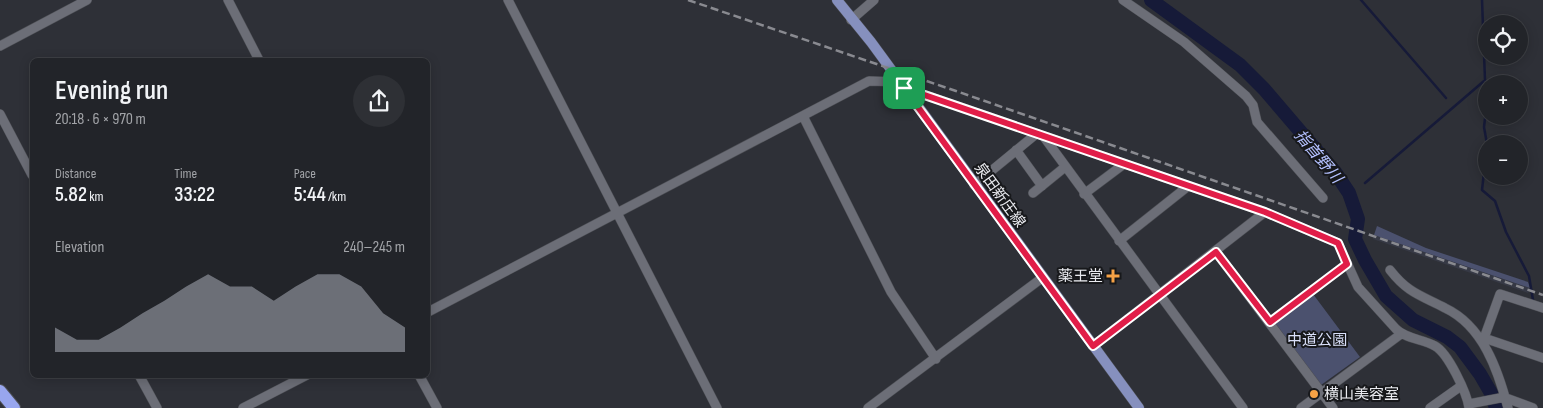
<!DOCTYPE html>
<html lang="en">
<head>
<meta charset="utf-8">
<style>
	body { margin:0; font-family:"Sofia Sans Condensed","Noto Sans JP",sans-serif; background:#2e3035; color:#f1f3f6; height:100vh; display:flex; flex-direction:column; font-size:19px; white-space:nowrap }
	* { box-sizing:border-box; margin:0 }
	p { font-size:16px; color:#a2a4a8 }
	.icon { flex:none; width:28px; height:28px; fill:none; stroke:currentColor; stroke-width:2; stroke-linecap:round; stroke-linejoin:round }
	.map { position:relative; flex:1; overflow:hidden }
	.details { position:absolute; left:30px; top:58px; width:400px; height:320px; display:flex; flex-direction:column; background:#222429; border-radius:8px; box-shadow:0 2px 12px #0003,0 0 0 1px #3f4146 }
	.details>* { flex:none }
	.buttons { position:absolute; left:1478px; top:15px; display:grid; gap:10px }
	.buttons a { display:grid; place-items:center; width:50px; height:50px; border-radius:50%; background:#222429; box-shadow:0 2px 12px #0003,0 0 0 1px #3f4146; font-size:25px }
	.pin { position:absolute; display:grid; place-items:center; width:42px; height:42px; color:#fff; margin:-21px; border-radius:10px; box-shadow:0 2px 8px #0006 }
	.round { display:grid; place-items:center; flex:none; width:52px; height:52px; border-radius:26px; background:#2e3035 }
	.summary { display:flex; align-items:center; justify-content:space-between; height:85px; padding:0 25px }
	h1 { font-size:28px; font-weight:600; line-height:38px }
	.stats { display:grid; grid-template-columns:repeat(3,1fr); gap:8px; height:85px; padding:5px 25px }
	.stats div { display:grid; align-content:center }
	.stats b { font-size:21px; font-weight:600 }
	.stats small { font-size:14px; font-weight:400 }
	.stats p { font-size:14px }
	.chart { height:140px; padding:10px 25px }
	.chart p { display:flex; justify-content:space-between }
	.chart svg { width:100%; height:90px; margin-top:5px; fill:#8c9099; opacity:.7 }
	.map>svg:first-child { display:block }
</style>
</head>
<body>
<div class="map">
<svg width="1543" height="408" viewBox="0 0 1543 408">
	<rect width="100%" height="100%" fill="#2e3037"/>
	<path fill="#363945" d="M1374,235L1530,288L1528,293L1373,239Z"/>
	<path fill="#4b516e" d="M1377,226L1426,248L1528,282L1530,288L1374,235Z
		M1313,294L1360,357L1321,385L1275,323Z"/>
	<g fill="none" stroke-linecap="round" stroke-linejoin="round">
		<path stroke="#161a38" stroke-width="2.5" d="M1361,0L1446,98
			M1482,0L1486,107
			M1486,110L1484,127L1487,144
			M1486,155L1482,190L1495,201L1506,232L1529,276L1533,300
			M1365,183L1484,81"/>
		<path stroke="#161a38" stroke-width="14" d="M1151,0L1240,65L1264,89L1335,172L1349,193L1358,219L1355,239L1365,260L1386,296L1413,320L1447,337L1460,347L1480,374L1491,393L1496,408"/>
		<defs>
			<path id="minor" d="M228,0L259,60
				M508,0L717,408
				M1123,0L1184,42L1246,96L1253,105L1257,122L1323,198
				M851,20L874,0
				M0,46L87,0
				M905,88L1265,212L1338,243L1358,287L1396,329C1406,339 1423,339 1435,346C1448,353 1467,393 1469,408
				M0,114L32,175
				M803,116L891,292L936,359
				M1044,137L1243,408
				M1016,150L1042,186
				M974,185L1035,135
				M1033,193L1065,167
				M1084,194L1124,164
				M1119,241L1187,187
				M1216,252L1333,408
				M1390,270C1408,293 1420,295 1445,308C1483,326 1498,370 1508,408
				M428,312L869,81L901,82
				M1270,322L1347,264
				M1484,338L1543,358
				M1483,341L1500,294L1543,308
				M1093,346L1265,212
				M139,375L157,408
				M419,375L437,408
				M1506,398L1533,408
				M1469,404L1505,397
				M243,408L307,375
				M868,408L1042,278
				M1301,408L1401,334
				M1430,408L1461,386"/>
			<path id="major" d="M837,0L871,42L1139,408"/>
			<path id="highway" d="M0,391L14,408"/>
		</defs>
		<use href="#minor" stroke="#4d4f55" stroke-width="10"/>
		<use href="#major" stroke="#4d4f55" stroke-width="11"/>
		<use href="#highway" stroke="#4d4f55" stroke-width="14"/>
		<use href="#minor" stroke="#6c6e77" stroke-width="9"/>
		<use href="#major" stroke="#8690be" stroke-width="10"/>
		<use href="#highway" stroke="#98a6ee" stroke-width="12"/>
		<path stroke="#898a90" stroke-width="2.5" stroke-dasharray="8 4" stroke-linecap="butt" d="M688,0L956,91L1543,295"/>
	</g>
	<g fill="none" stroke-linecap="round" stroke-linejoin="round">
		<defs>
			<path id="route" d="M904,88L1265,212L1338,243L1347,264L1270,322L1216,252L1093,346Z"/>
		</defs>
		<use href="#route" stroke="#fff" stroke-width="10"/>
		<use href="#route" stroke="#e11d48" stroke-width="6"/>
	</g>
	<g fill="#f6a246" stroke="#17181b" stroke-width="2">
		<path d="M1110.5 268.5h5v5h5v5h-5v5h-5v-5h-5v-5h5z"/>
		<circle cx="1314" cy="394" r="5"/>
	</g>
	<g text-anchor="middle" stroke-width="4" stroke-linejoin="round" paint-order="stroke">
		<g font-size="15" fill="#e9eaef" stroke="#17181b">
			<text transform="translate(1000 195) rotate(54)" y="5">泉田新庄線</text>
		</g>
		<g font-size="15" fill="#e9eaef" stroke="#17181b" text-anchor="end">
			<text x="1103" y="281">薬王堂</text>
			<text x="1324" y="399" text-anchor="start">横山美容室</text>
		</g>
		<g font-size="15" fill="#d9dff9" stroke="#17181b">
			<text x="1317" y="345">中道公園</text>
		</g>
		<g font-size="16" font-style="italic" fill="#b4c1ff" stroke="#17181b">
			<text transform="translate(1319 156) rotate(50)" y="6">指首野川</text>
		</g>
	</g>
</svg>
<div class="buttons">
<a><svg class="icon" aria-label="locate" viewBox="0 0 24 24"><circle cx="12" cy="12" r="6"/><path d="M12 2v4M12 18v4M2 12h4M18 12h4"/></svg></a>
<a>+</a>
<a>−</a>
</div>
<div class="pin" style="left:904px;top:88px;background:#1e9e55"><svg class="icon" aria-label="arrive" viewBox="0 0 24 24"><path d="M6 21V4h12l-3 4 3 4H6"/></svg></div>
<section class="details">
<div class="summary"><div><h1>Evening run</h1><p>20:18 · 6 × 970 m</p></div><a class="round"><svg class="icon" aria-label="share" viewBox="0 0 24 24"><path d="M12 15V3M7 8l5-5 5 5M5 13v7h14v-7"/></svg></a></div>
<div class="stats">
<div><p>Distance</p><b>5.82<small> km</small></b></div>
<div><p>Time</p><b>33:22</b></div>
<div><p>Pace</p><b>5:44<small> /km</small></b></div>
</div>
<div class="chart"><p><span>Elevation</span>240–245 m</p>
<svg viewBox="0 0 160 44" preserveAspectRatio="none"><path d="M0 44V32L10 38L20 38L30 32L40 25L50 19L60 12L70 6L80 12L90 12L100 19L110 12L120 6L130 6L140 12L150 25L160 32V44z"/></svg>
</div>
</section>
</div>
</body>
</html>
